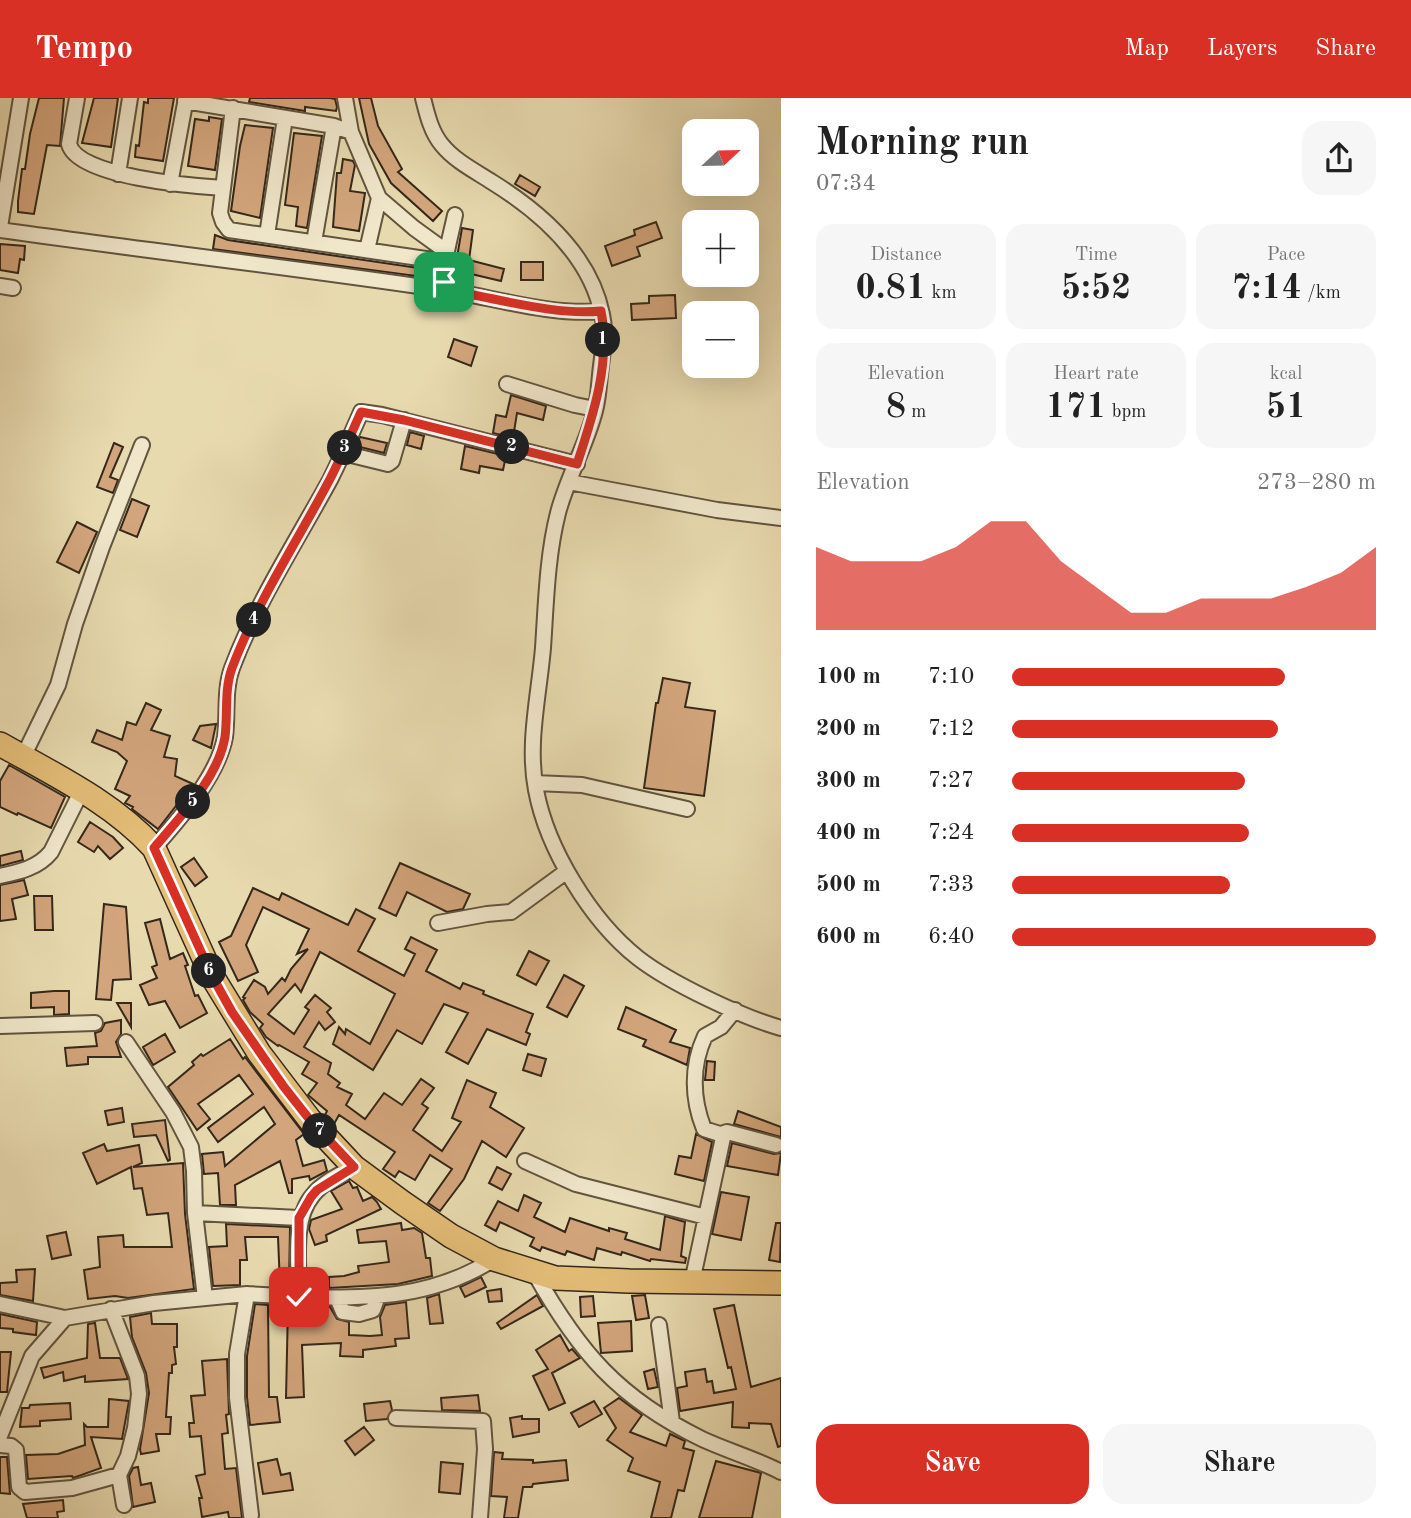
<!DOCTYPE html>
<html lang="en">
<head>
<meta charset="utf-8">
<style>
	body { margin:0; font-family:"Old Standard TT",serif; background:#f6f6f6; color:#222; height:100vh; display:flex; flex-direction:column; font-size:26px; white-space:nowrap }
	* { box-sizing:border-box; margin:0 }
	p { font-size:23px; color:#767676 }
	.icon { flex:none; width:38px; height:38px; fill:none; stroke:currentColor; stroke-width:2; stroke-linecap:round; stroke-linejoin:round }
	.map { position:relative; flex:1; overflow:hidden }
	.side { display:flex; flex-direction:column; background:#fff; width:630px }
	.side>* { flex:none }
	.needle { width:46px; rotate:68deg }
	.controls { position:absolute; left:682px; top:21px; display:grid; gap:14px }
	.controls a { display:grid; place-items:center; width:77px; height:77px; border-radius:14px; background:#fff; box-shadow:0 7px 28px #0002; font-size:35px }
	.pin { position:absolute; display:grid; place-items:center; width:60px; height:60px; color:#fff; margin:-30px; border-radius:14px; box-shadow:0 4px 10px #0006 }
	.km { position:absolute; width:35px; height:35px; margin:-18px; border-radius:50%; background:#222; color:#fff; font-size:19px; line-height:35px; text-align:center }
	.round { display:grid; place-items:center; flex:none; width:74px; height:74px; border-radius:21px; background:#f6f6f6 }
	.overview { display:flex; align-items:center; justify-content:space-between; height:119px; padding:0 35px }
	h1 { font-size:38px; font-weight:700; line-height:52px }
	.stats { display:grid; grid-template-columns:repeat(3,1fr); gap:10px; height:119px; padding:7px 35px }
	.stats div { display:grid; align-content:center; border-radius:18px; background:#f6f6f6; text-align:center }
	.stats b { font-size:35px; font-weight:700 }
	.stats small { font-size:19px; font-weight:400 }
	.stats p { font-size:19px }
	.chart { height:196px; padding:14px 35px }
	.chart p { display:flex; justify-content:space-between }
	.chart svg { width:100%; height:126px; margin-top:7px; fill:#d93025; opacity:.7 }
	.button { display:flex; gap:14px; margin-top:auto; padding:14px 35px }
	.button a { flex:1; height:80px; border-radius:21px; background:#d93025; color:#fff; font-size:28px; font-weight:700; line-height:80px; text-align:center }
	.button a+a { background:#f6f6f6; color:#222 }
	ul { padding:0 35px; list-style:none; font-size:23px }
	li { display:grid; grid-template-columns:112px 84px 1fr; align-items:center; height:52px }
	li i { height:18px; border-radius:9px; background:#d93025 }
	header { display:flex; align-items:center; gap:42px; box-sizing:border-box; height:98px; padding:0 35px; background:#d93025; color:#fff }
	header strong { font-size:33px }
	nav { display:flex; gap:38px; margin-inline-start:auto; font-size:24px }
	main { display:flex; flex:1; min-height:0 }
	.map>svg:first-child { display:block }
</style>
</head>
<body>
<header>
<strong>Tempo</strong>
<nav><a>Map</a><a>Layers</a><a>Share</a></nav>
</header>
<main>
<div class="map">
<svg width="781" height="1420" viewBox="0 0 781 1420">
	<rect width="100%" height="100%" fill="#e8daaf"/>
	<filter id="stains"><feTurbulence type="fractalNoise" baseFrequency=".00286" numOctaves="4"/><feColorMatrix values="0 0 0 0 .2 0 0 0 0 .09 0 0 0 0 .02 0 0 0 .5 -.17"/></filter>
	<radialGradient id="worn" r=".72"><stop offset=".6" stop-color="#630" stop-opacity="0"/><stop offset="1" stop-color="#630" stop-opacity=".3"/></radialGradient>
	<path fill="#d3a57c" stroke="#35271a" stroke-width="2" d="M39,0H64L60,48L47,47L34,116L18,114V103L22,71H25L30,36Z
		M94,0H118L111,49L82,45Z
		M148,0H174L163,63L135,59L136,47L139,48L144,4L148,5Z
		M250,0H330L335,1L337,9L336,13L305,9V13L249,4Z
		M359,0H371L378,28L402,71L398,74L442,113L433,123L391,85L369,46Z
		M209,19L222,21L215,72L188,68L195,21L209,23Z
		M245,27L273,30L260,120L231,113L240,48Z
		M294,35L322,38L307,130L296,128L298,109L285,107Z
		M343,61L353,63L355,67L350,93L365,95L359,133L333,129L337,75H341Z
		M520,77L540,89L535,98L515,86Z
		M656,124L662,140L637,149L640,158L612,168L605,148L635,137L634,132Z
		M462,130L473,132L469,162L504,171L501,183L467,175L466,185L453,183Z
		M215,137L228,142L432,172L431,180L213,151Z
		M0,146L25,148L24,162L20,161L18,175L0,172Z
		M521,164H543V182H521Z
		M675,197L676,220L632,222L631,206L649,205V198Z
		M454,241L477,249L471,268L448,259Z
		M511,297L546,308L543,322L517,315L513,340L493,335L496,317L506,319Z
		M410,334L424,338L421,351L407,347Z
		M360,339L387,345L384,355L356,348Z
		M114,345L123,349L110,379L118,382L113,395L97,389Z
		M465,348L506,358L503,372L480,368L479,375L461,371Z
		M132,401L149,408L137,439L120,432Z
		M77,424L97,434L79,475L57,464Z
		M663,580L690,585L685,609L715,613L704,698L644,690L656,605H658Z
		M146,605L161,612L151,632L170,638L164,659L177,661L175,678L193,686L158,731L132,711L133,709L125,705L130,698L115,691L127,663L117,654L92,644L97,632L122,642L127,624L136,627Z
		M216,626L211,650L193,642L200,628Z
		M9,667L65,699L51,730L18,715L17,717L0,709V683Z
		M90,724L113,739L123,750L110,761L98,748L94,754L78,744Z
		M21,753L23,762L0,768V758Z
		M194,760L207,779L195,788L181,769Z
		M400,765L470,796L463,811L447,814L407,794L396,818L379,810Z
		M24,782L28,797L12,801L16,821L0,823V787Z
		M253,790L279,802L282,795L348,827L356,811L375,821L358,853L404,878L415,856L405,851L411,839L437,852L426,873L460,891L463,885L484,893L483,896L533,916L526,934L530,936L526,947L487,931L468,966L446,954L468,915L444,906L422,946L397,932L373,972L333,946L339,929L345,936L346,931L370,946L395,896L320,854L301,894L295,886L268,916L294,936L309,912L305,909L315,897L331,910L327,914L335,924L325,932L319,924L304,949L331,965L328,976L340,985L337,989L352,996L346,1007L365,1021L384,995L402,1007L421,981L434,990L422,1006L428,1010L413,1032L442,1053L461,1024L452,1020L467,982L496,995L490,1009L524,1030L506,1059L482,1043L464,1081L440,1113L428,1105L452,1071L430,1057L415,1082L399,1073L395,1079L383,1071L395,1054L339,1017L334,1026L332,1025L325,1017L327,1013L308,997L317,985L302,976L309,964L279,947L278,948L266,939L260,930L263,926L250,914L243,902L245,900L243,899L254,882L265,889L268,896L282,880L285,883L291,871L308,851L297,856L309,831L263,809L246,847L258,874L238,883L219,844L231,838Z
		M34,798H52L53,832H35Z
		M104,806L126,809L131,881L113,882L111,902L96,901Z
		M160,821L170,861L183,855L188,867L185,868L195,898L198,897L207,915L180,930L165,903L149,907L140,887L157,880L152,869L157,867L145,825Z
		M529,853L549,863L536,887L517,877Z
		M564,877L584,888L567,919L547,909Z
		M54,893H69V916L54,917V909L31,910V895Z
		M117,905H131V929Z
		M626,909L676,932L670,944L690,950L687,967L643,948L646,942L618,931Z
		M121,922V936L116,944L121,959H88V966L67,968L65,950L97,948L95,935L101,933L105,925Z
		M165,936L175,954L153,967L143,949Z
		M230,941L243,961L245,959L304,1036L296,1042L303,1068L324,1062L327,1073L310,1082L309,1078L292,1081V1095H289L280,1063L235,1087L236,1107H220L218,1075L204,1076L202,1056L223,1054L225,1068L275,1026L264,1009L218,1044L208,1030L253,996L239,977L198,1006L210,1021L197,1032L168,989L194,967L192,964L201,956L203,958Z
		M528,956L546,961L541,978L523,972Z
		M707,963L715,964L714,982H705Z
		M122,1010L124,1024L108,1027L105,1013Z
		M738,1013L781,1029V1039L734,1026Z
		M165,1022L170,1062L168,1063L156,1037L134,1039L132,1026Z
		M696,1036L712,1044L704,1083L675,1076L679,1058L691,1060Z
		M732,1045L774,1056L781,1055L778,1077L727,1068Z
		M104,1046L107,1053L139,1047L142,1065L133,1069L183,1065L185,1116L194,1191L128,1200L115,1198L88,1201L84,1172L100,1169L98,1139L123,1137L124,1149H172L168,1115L147,1117L142,1090L134,1091L131,1069L97,1086L83,1055Z
		M497,1069L511,1076L502,1092L489,1085Z
		M349,1083L353,1090L357,1089L363,1103L372,1099L377,1104L381,1111L326,1137L327,1143L315,1147L309,1131L311,1122L342,1111L331,1093Z
		M721,1094L749,1099L741,1142L712,1136Z
		M524,1097L541,1105L534,1119L565,1134L570,1120L609,1133V1130L627,1135L625,1141L660,1152L665,1118L685,1124L681,1158L686,1160L685,1165L651,1161L650,1163L622,1154L621,1157L597,1150L594,1162L567,1153L565,1157L542,1149L540,1153L530,1148L534,1140L500,1124L496,1133L485,1127L498,1103L518,1113Z
		M401,1125L402,1132L414,1130L422,1135L426,1160H430L432,1178L398,1186L329,1190V1179L344,1178L359,1174L358,1168L389,1164L386,1143L359,1145L357,1132Z
		M776,1125H781L780,1164L769,1162Z
		M226,1126L290,1129L289,1187H280L278,1139H245L247,1162H240V1187L213,1188L209,1149L227,1148Z
		M66,1134L71,1157L52,1161L47,1138Z
		M35,1171L33,1203L0,1197V1185L17,1184L16,1172Z
		M481,1179L486,1189L465,1199L460,1189Z
		M501,1191L502,1203L489,1204L487,1193Z
		M439,1196L443,1225L430,1226L427,1200Z
		M537,1197L543,1208L501,1231L497,1225Z
		M645,1197L649,1220L636,1222L632,1198Z
		M593,1198L595,1218L581,1219L580,1199Z
		M406,1204L409,1240L395,1241L396,1248L363,1252V1259L340,1258L341,1245L302,1247L304,1299L286,1300L288,1208L330,1209L337,1221L349,1224V1237L370,1238L382,1237L380,1219L385,1207Z
		M255,1206L268,1207L269,1299H277L280,1324L250,1327L247,1299V1258Z
		M734,1207L751,1289L781,1280V1348L778,1349L771,1326L749,1325V1330L732,1329L733,1304L680,1313L677,1290L687,1288L685,1274L705,1271L707,1284L712,1283L714,1295L736,1291L731,1269L728,1270L714,1211Z
		M151,1215L152,1226H177V1249H174L176,1266L172,1267V1275H169L166,1319H171L170,1336H156L159,1353L141,1356L140,1351L149,1295L146,1275L132,1239L130,1219Z
		M0,1216L37,1224L36,1237L13,1234V1231L0,1230Z
		M631,1223L632,1253L601,1255L598,1225Z
		M95,1225L100,1260H120L128,1281L85,1284V1278L64,1283L63,1274L44,1280L41,1270L87,1260L88,1226Z
		M560,1237L569,1253L572,1251L580,1260L552,1275L565,1305L549,1312L533,1278L548,1271L536,1252Z
		M0,1254H11L7,1294H0Z
		M227,1261L229,1316L226,1317L228,1335L222,1336L225,1371L236,1370L242,1420H229L228,1414L202,1419L199,1400H202L196,1378L205,1376L201,1338L190,1339L189,1325H194L191,1298L205,1297L202,1263Z
		M654,1271L658,1289L648,1291L644,1274Z
		M478,1297L480,1313L442,1312L441,1300Z
		M619,1300L642,1317L630,1334L666,1348L670,1336L685,1343L683,1350L694,1353L684,1393L678,1392L671,1420H651L660,1384L628,1373L633,1360L607,1342L616,1330L604,1310Z
		M109,1301L129,1303L122,1341L91,1339L101,1370L73,1380L72,1378L28,1381L26,1357L58,1356L85,1347L84,1326L87,1329H108Z
		M390,1303L392,1312L387,1321L366,1323L364,1306Z
		M594,1303L602,1316L579,1329L571,1315Z
		M70,1305L71,1321L40,1323V1328L20,1329L22,1310H29L30,1307Z
		M522,1318V1321H539V1334L513,1339L510,1320Z
		M364,1329L374,1342L355,1357L345,1343Z
		M494,1354L503,1355L502,1361L533,1362V1365L566,1362L568,1382L533,1386L532,1389H523L518,1420H504L507,1399L491,1398Z
		M0,1359H7L10,1396L0,1395Z
		M277,1361L281,1377L290,1375L293,1392L263,1396L258,1365Z
		M716,1363L761,1375L752,1420H699Z
		M441,1364L463,1366L460,1396L439,1394Z
		M138,1369L141,1387L151,1385L155,1404L133,1409L129,1378L133,1370Z
		M63,1402L64,1413L57,1414L58,1420H27L23,1406Z"/>
	<g fill="none" stroke-linecap="round" stroke-linejoin="round">
		<defs>
			<path id="minor" d="M77,0L69,46C77,79 192,88 223,90
				M345,0L351,34L379,100L414,130L447,154
				M423,0C427,16 431,34 442,47C455,63 475,73 492,84C542,115 590,157 602,216C606,233 603,251 601,268C599,282 599,298 595,313C586,348 567,380 558,415C547,458 546,506 543,550C539,597 527,646 536,692C547,751 591,823 638,860C670,885 742,919 781,930
				M185,3L334,28L351,34
				M233,10L220,115L223,124L229,132L446,164
				M118,76L130,0
				M170,86L186,0
				M455,117C451,137 440,173 445,192C495,200 552,218 601,213
				M0,129L21,0
				M0,132C148,153 297,170 445,192
				M267,137L285,20
				M314,144L334,28
				M367,152L379,100
				M0,188L13,190
				M507,286L575,307L595,311
				M343,355L388,366L392,363L404,322
				M569,384L717,412L781,420
				M23,659L58,587L75,526L102,449L142,347
				M535,685L582,687L687,711
				M154,750C180,720 218,678 225,639C228,616 224,592 232,570C257,504 296,444 330,382C341,360 351,337 361,314L382,317L577,366
				M0,778C19,774 38,770 51,754L82,692
				M438,825L487,816L511,814L567,773
				M0,928L95,925
				M126,944L173,1014L191,1049L194,1073L195,1115L205,1200
				M723,1037L704,1031C692,1001 691,968 705,938L721,929L735,912
				M525,1063L576,1086L706,1119
				M195,1115L299,1120
				M534,1174C579,1254 618,1300 702,1341C728,1353 756,1361 781,1374
				M692,1184L724,1035L727,1034L776,1047
				M247,1196L237,1256V1300L251,1417
				M299,1199C369,1201 433,1200 494,1161
				M337,1200L343,1214L359,1216L373,1212L378,1198
				M0,1206L65,1220
				M111,1211L137,1278L139,1296L135,1330L128,1358L119,1377L124,1407
				M659,1227L672,1324
				M396,1320L483,1323L485,1351L480,1420
				M0,1338L32,1258L65,1220L154,1205L247,1196L299,1199C299,1168 292,1121 313,1097C323,1084 340,1077 354,1069
				M0,1347L11,1348L16,1352L19,1389L25,1394L72,1390L119,1377"/>
			<path id="primary" d="M0,646C53,676 112,704 154,750L212,878L259,955L310,1022L354,1069L403,1105L451,1138L494,1161L555,1180L629,1183L781,1185"/>
		</defs>
		<use href="#minor" stroke="#62543f" stroke-width="18"/>
		<use href="#primary" stroke="#35271a" stroke-width="26"/>
		<use href="#minor" stroke="#f0e7cb" stroke-width="14"/>
		<use href="#primary" stroke="#e4bd78" stroke-width="23"/>
	</g>
	<g fill="none" stroke-linecap="round" stroke-linejoin="round">
		<defs>
			<path id="route" d="M299,1199V1120L311,1099L317,1092L354,1069L310,1022L284,989L232,914L212,878L154,750C180,719 218,680 225,639C228,616 224,592 232,570C257,504 297,444 330,381C341,360 351,336 361,314L404,322L577,366C593,318 611,264 601,213C553,218 494,199 445,192L444,184"/>
		</defs>
		<use href="#route" stroke="#fff" stroke-width="14"/>
		<use href="#route" stroke="#d93025" stroke-width="9"/>
	</g>
	<rect width="100%" height="100%" filter="url(#stains)"/>
	<rect width="100%" height="100%" fill="url(#worn)"/>
</svg>
<div class="controls">
<a><svg class="needle" viewBox="-14 -14 28 28"><path d="M0-13l5 13h-10z" fill="#e53935"/><path d="M0 13l5-13h-10z" fill="#767676"/></svg></a>
<a>+</a>
<a>−</a>
</div>
<div class="pin" style="left:444px;top:184px;background:#1e9e55"><svg class="icon" aria-label="arrive" viewBox="0 0 24 24"><path d="M6 21V4h12l-3 4 3 4H6"/></svg></div>
<div class="pin" style="left:299px;top:1199px;background:#d93025"><svg class="icon" aria-label="check" viewBox="0 0 24 24"><path d="M5 12l5 5 9-10"/></svg></div>
<b class="km" style="left:603px;top:242px">1</b>
<b class="km" style="left:512px;top:349px">2</b>
<b class="km" style="left:345px;top:350px">3</b>
<b class="km" style="left:254px;top:522px">4</b>
<b class="km" style="left:193px;top:704px">5</b>
<b class="km" style="left:209px;top:873px">6</b>
<b class="km" style="left:320px;top:1033px">7</b>
</div>
<section class="side">
<div class="overview"><div><h1>Morning run</h1><p>07:34</p></div><a class="round"><svg class="icon" aria-label="share" viewBox="0 0 24 24"><path d="M12 15V3M7 8l5-5 5 5M5 13v7h14v-7"/></svg></a></div>
<div class="stats">
<div><p>Distance</p><b>0.81<small> km</small></b></div>
<div><p>Time</p><b>5:52</b></div>
<div><p>Pace</p><b>7:14<small> /km</small></b></div>
</div>
<div class="stats">
<div><p>Elevation</p><b>8<small> m</small></b></div>
<div><p>Heart rate</p><b>171<small> bpm</small></b></div>
<div><p>kcal</p><b>51</b></div>
</div>
<div class="chart"><p><span>Elevation</span>273–280 m</p>
<svg viewBox="0 0 160 44" preserveAspectRatio="none"><path d="M0 44V15L10 20L20 20L30 20L40 15L50 6L60 6L70 20L80 29L90 38L100 38L110 33L120 33L130 33L140 29L150 24L160 15V44z"/></svg>
</div>
<ul>
<li><b>100 m</b>7:10<i style="width:75%"></i></li>
<li><b>200 m</b>7:12<i style="width:73%"></i></li>
<li><b>300 m</b>7:27<i style="width:64%"></i></li>
<li><b>400 m</b>7:24<i style="width:65%"></i></li>
<li><b>500 m</b>7:33<i style="width:60%"></i></li>
<li><b>600 m</b>6:40<i style="width:100%"></i></li>
</ul>
<div class="button"><a>Save</a><a>Share</a></div>
</section>
</main>
</body>
</html>
